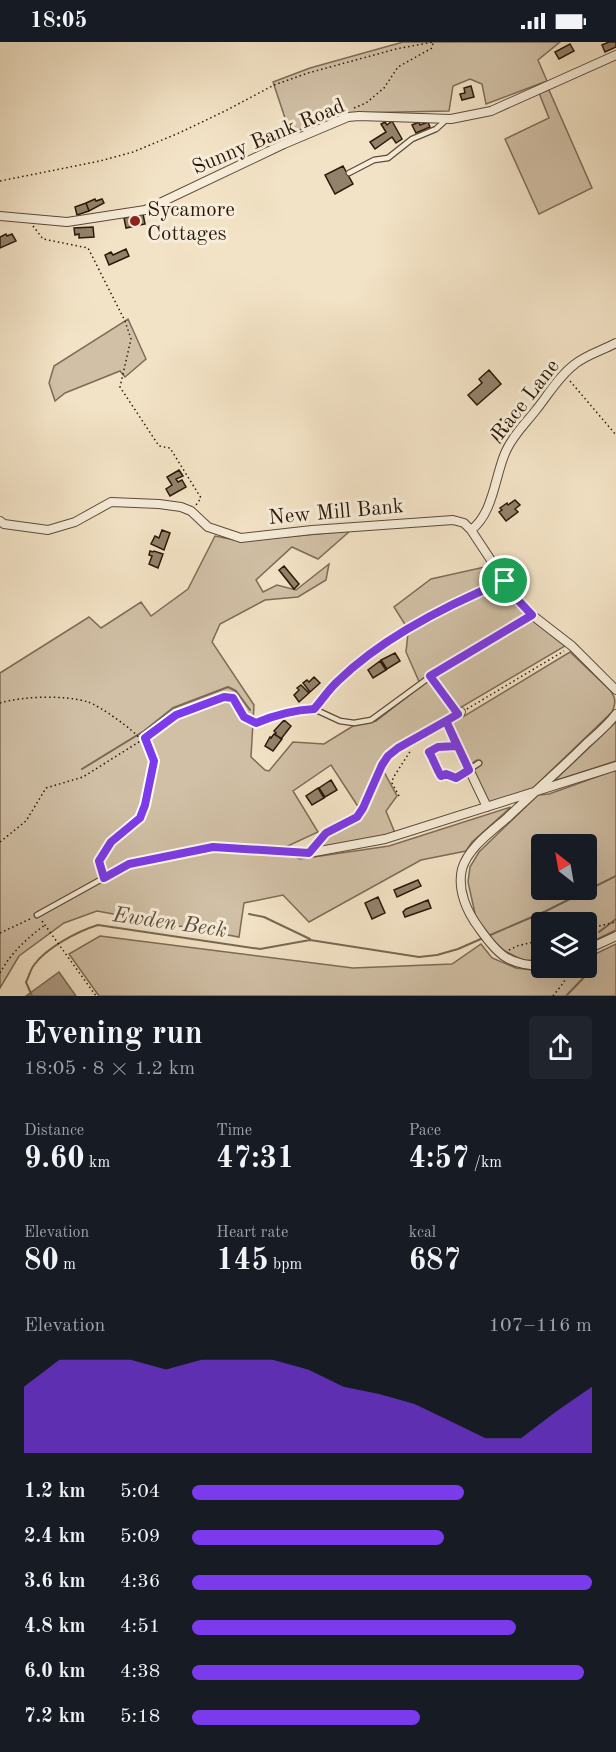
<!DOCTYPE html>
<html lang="en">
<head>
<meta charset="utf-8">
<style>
	body { margin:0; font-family:"Old Standard TT",serif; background:#20242c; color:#f1f3f6; height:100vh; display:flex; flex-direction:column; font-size:22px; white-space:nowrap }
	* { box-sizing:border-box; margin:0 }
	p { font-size:20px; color:#9ea1a6 }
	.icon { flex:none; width:33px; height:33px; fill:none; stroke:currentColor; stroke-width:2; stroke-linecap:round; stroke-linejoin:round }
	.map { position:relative; height:954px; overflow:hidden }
	.details { display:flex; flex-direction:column; background:#171b24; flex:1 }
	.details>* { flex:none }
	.needle { width:39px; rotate:329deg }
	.controls { position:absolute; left:531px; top:792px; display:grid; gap:12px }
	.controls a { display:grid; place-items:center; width:66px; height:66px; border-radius:6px; background:#171b24; box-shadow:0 6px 24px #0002; font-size:30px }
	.pin { position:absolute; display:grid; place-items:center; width:51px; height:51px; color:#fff; margin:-26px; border:3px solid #fff; border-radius:50%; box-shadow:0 2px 6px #0007 }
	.round { display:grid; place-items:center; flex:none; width:63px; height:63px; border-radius:6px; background:#20242c }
	.summary { display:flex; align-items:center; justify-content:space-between; height:102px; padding:0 24px }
	h1 { font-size:33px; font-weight:600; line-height:45px }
	.stats { display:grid; grid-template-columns:repeat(3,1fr); gap:9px; height:102px; padding:6px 24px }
	.stats div { display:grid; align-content:center }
	.stats b { font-size:30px; font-weight:600 }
	.stats small { font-size:16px; font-weight:400 }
	.stats p { font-size:16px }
	.chart { height:168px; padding:12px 24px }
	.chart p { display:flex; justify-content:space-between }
	.chart svg { width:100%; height:108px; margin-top:6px; fill:#7c3aed; opacity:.7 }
	ul { padding:0 24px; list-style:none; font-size:20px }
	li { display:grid; grid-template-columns:96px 72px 1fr; align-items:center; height:45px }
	li i { height:15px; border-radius:8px; background:#7c3aed }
	.status { display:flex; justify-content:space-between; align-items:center; height:42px; padding:0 30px; background:#171b24; direction:ltr }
	.status svg { height:16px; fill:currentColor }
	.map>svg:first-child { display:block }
</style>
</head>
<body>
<div class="status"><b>18:05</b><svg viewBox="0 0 49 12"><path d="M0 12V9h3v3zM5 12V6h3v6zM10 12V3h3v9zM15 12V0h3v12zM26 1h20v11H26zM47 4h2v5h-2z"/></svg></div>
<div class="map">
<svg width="616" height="954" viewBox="0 0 616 954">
	<rect width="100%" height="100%" fill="#f3e3c6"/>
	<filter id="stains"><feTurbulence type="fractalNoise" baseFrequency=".00333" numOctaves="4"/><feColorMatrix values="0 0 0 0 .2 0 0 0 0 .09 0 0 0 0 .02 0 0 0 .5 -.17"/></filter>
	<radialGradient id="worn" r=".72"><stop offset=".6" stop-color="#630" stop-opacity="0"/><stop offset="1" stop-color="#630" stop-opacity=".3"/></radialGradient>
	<path fill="#d1c0a6" stroke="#7e6c57" stroke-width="1.5" fill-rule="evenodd" d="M403,0H560L538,18L547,39L486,62L482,42L470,37L453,44L449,69L351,71L290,91L273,40L310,26Z
		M549,48L592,146L539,172L505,97L549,76L539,51Z
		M128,277L146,317L125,335L120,329L65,351L55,359L49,341L54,324Z
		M350,489L318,517L292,505L256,538L263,550L277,543L296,548L329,522L326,538L298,555L265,558L220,582L212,600L254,663L251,715L265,728L269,729L293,700L324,702L353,684L376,679L421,644L406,610L408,591L464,561L502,546C520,569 542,586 565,604L397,703L359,766L331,723L293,749L318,790L279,808L300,817L389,804L511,765L472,800L466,809L421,818L309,880L283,853L244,861L239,895L97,869L64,881L19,914L0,946V631L89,575L101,586L141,560L151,574L188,547L215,494L240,499Z
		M489,524L499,539L406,584L394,565L431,537Z
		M570,610L610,648C616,656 616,661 612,670L533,746L489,761L474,728L481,723L477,718L471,722L451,682Z
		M616,680V719L554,739Z
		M383,728L397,754L386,769L395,791L315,807L328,792L358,776Z
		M616,728V888L587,902L586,880H542L541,917L524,919L503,908L492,897L476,876L468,840L470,825L479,810L538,753L549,752ZM542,802H586V848H542Z
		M100,894L353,926L452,922L481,902L492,916L516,926L541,929L555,926H586L587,916L616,902V954H99L69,912Z"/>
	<path fill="#af9e85" stroke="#7a6853" stroke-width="1.5" d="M59,930L76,954H26L30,951Z"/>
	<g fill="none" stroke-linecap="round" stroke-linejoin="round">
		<path stroke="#7a6853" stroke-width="2" d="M82,727L144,689L173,666L228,645L236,649L250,668
			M249,872L264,875L310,897
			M599,890L616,877
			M488,894L546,869L616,834
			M32,954L26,940C29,935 30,928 34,923C46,906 78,889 98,883L260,907L310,898L419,915L437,913L458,907L483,896
			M566,954L592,927"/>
	</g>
	<path fill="#93826b" stroke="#2b1808" stroke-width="1.5" d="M609,0H616V5L605,10L602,3Z
		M570,2L574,9L559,17L555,10Z
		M570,2L574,9L559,17L555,10Z
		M471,44L474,55L462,58L460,52L465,51L464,46Z
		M392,79L402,97L396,101L392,95L375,107L370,100L386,90L381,82L385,80L387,83Z
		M419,80L420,83L428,80L430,85L416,91L412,83Z
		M343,124L353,142L335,152L325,133Z
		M95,157L96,159L102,157L104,161L89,169L86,161Z
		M86,161L89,169L77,173L75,165Z
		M143,172L145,182L126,186L124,176Z
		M93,185L94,195L79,196V192L75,193L74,186Z
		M6,192L7,194L12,192L16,199L0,206V195Z
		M126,207L129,214L109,223L105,213L111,210L113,213Z
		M489,328L501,342L477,363L468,353L482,341L479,337Z
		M501,377L507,383L503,387L508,393L500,401L489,389Z
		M179,428L183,434L176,437L178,440L182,438L186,445L170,454L166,447L172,443L167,435Z
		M515,458L520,463L515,467L518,470L506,479L499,470L502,468L500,466L507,461L508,463Z
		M162,488L170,491L164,508L151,502L155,494L159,496Z
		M150,509L153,510L154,509L163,512L158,526L149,522L152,514L149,513Z
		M284,524L299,542L294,547L279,528Z
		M395,611L400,619L387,627L381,618Z
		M380,619L386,628L373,636L368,628Z
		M314,635L320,641L310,650L303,641L307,638L309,640Z
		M301,643L309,651L299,660L294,653L299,648L297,646Z
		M284,678L291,684L281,697L275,692L276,691L274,689Z
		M274,692L282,697L273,709L265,704L270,695L271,696Z
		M331,738L337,748L325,755L319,746Z
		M318,746L324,756L312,763L306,754Z
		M418,838L421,844L397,855L394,848Z
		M378,855L385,871L372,877L365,861Z
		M428,858L431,866L405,875L403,870L406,867Z"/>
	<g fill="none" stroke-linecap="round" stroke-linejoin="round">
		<defs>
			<path id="service" d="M349,131L374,118L388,116L412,97L436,87L447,77
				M430,634L458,672
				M256,681L274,674L296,668L314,667L340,679L354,681L371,678L438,629
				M429,710L438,705L457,704
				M456,736L479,721
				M37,873L129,822L213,805L309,811"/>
			<path id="minor" d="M0,174L67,180L145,168L284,102L348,75L359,74L451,77L491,69L616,13
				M0,479L4,482L48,488L75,480L111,460L159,462L181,465L191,469L208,485L241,496L312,488L453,478L464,481L471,488L516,556L532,573L572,604L616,648
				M471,488C494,471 495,432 506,409C513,393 526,381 536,368C548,353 559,334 575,322C586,313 603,308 616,301
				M314,667C322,658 329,647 338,639C383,595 447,563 505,539
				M461,670L398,706L388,714L382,723L363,766L357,775L326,791L309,811L385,797L616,724
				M446,679L487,765
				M586,908L616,894
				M542,924C508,923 498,913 479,886C467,870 457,848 462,827C468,806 491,790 507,776C533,751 561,727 587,701C597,692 608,683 616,672"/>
		</defs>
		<use href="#service" stroke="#5d4b38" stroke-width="7"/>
		<use href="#minor" stroke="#5d4b38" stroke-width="10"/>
		<path stroke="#2b1808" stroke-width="1.5" stroke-dasharray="1.5 3" stroke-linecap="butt" d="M354,66L366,61L384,46L398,25L432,6L433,1
			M0,139L100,119L133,110L179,91L227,68L274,43L308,31L396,7L433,0
			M33,184L43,197L88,206L125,279L131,297L120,345L159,404L170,406L201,456L196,463
			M570,339L616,393
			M442,626L526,577
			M0,661C22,654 66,653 88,660C100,664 134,688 141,698
			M467,667L564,609
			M432,716L433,722L441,734L446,732L450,734
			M399,754L392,741L393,736L411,708
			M0,800L26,779L46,746L83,735L142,698L176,673L224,655L233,656L244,675L250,678
			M102,830L99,819L111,800L140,776L145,763L154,719L145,697
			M42,879L96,954
			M586,887L616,880
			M0,891L32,876
			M509,908L517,904L542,898
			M0,931C10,912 27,896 45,883
			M553,954L564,940L568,926"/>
		<use href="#service" stroke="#f7edda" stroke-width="4.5"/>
		<use href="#minor" stroke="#f7edda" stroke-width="8"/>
	</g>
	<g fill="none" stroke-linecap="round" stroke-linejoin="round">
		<defs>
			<path id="route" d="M505,539C447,563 383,595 338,639C329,647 322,658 314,667C293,668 275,673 256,681L244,675L233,656L224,655L176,673L145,696L154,719L145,763L140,776L111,800L99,819L104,836L129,822L213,805L309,811L326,791L357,775L363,766L382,723L388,714L398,706L446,679L469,728L456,736L446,732L441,734C436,726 434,718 429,710L438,705L457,704L446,679L458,672L430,634L532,573L516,556L505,539"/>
		</defs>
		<use href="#route" stroke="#fff" stroke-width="12"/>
		<use href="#route" stroke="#7c3aed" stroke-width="8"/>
	</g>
	<circle fill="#8f2418" stroke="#f7edda" stroke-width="2" cx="135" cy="179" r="6"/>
	<g text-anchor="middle" stroke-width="6" stroke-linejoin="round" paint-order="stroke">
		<g font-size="21" fill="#2b1808" stroke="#f7edda">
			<text transform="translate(268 94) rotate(-23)" y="7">Sunny Bank Road</text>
			<text transform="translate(525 357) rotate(-52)" y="7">Race Lane</text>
			<text transform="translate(336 469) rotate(-5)" y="7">New Mill Bank</text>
		</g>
		<g font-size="21" fill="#2b1808" stroke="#f7edda" text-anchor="start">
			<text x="147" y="174">Sycamore<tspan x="147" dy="24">Cottages</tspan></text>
		</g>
		<g font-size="22" font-style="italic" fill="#604e3a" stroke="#f7edda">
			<text transform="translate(170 879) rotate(8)" y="8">Ewden Beck</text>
		</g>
	</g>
	<rect width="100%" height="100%" filter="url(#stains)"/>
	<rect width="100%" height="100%" fill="url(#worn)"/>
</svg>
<div class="controls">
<a><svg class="needle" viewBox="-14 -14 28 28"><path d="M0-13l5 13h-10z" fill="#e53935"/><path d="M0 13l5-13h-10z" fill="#9ea1a6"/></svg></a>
<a><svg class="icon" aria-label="layers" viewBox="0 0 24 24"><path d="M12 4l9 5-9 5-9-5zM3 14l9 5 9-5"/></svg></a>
</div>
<div class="pin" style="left:505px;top:539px;background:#1e9e55"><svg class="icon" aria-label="arrive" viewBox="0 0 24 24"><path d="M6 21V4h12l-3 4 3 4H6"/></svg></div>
</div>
<section class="details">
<div class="summary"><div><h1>Evening run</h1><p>18:05 · 8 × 1.2 km</p></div><a class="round"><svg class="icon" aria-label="share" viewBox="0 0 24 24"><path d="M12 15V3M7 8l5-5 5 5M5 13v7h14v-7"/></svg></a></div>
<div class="stats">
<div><p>Distance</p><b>9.60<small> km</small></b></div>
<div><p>Time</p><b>47:31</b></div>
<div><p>Pace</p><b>4:57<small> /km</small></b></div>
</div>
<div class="stats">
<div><p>Elevation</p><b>80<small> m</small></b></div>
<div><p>Heart rate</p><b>145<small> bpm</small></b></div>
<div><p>kcal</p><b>687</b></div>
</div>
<div class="chart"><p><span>Elevation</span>107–116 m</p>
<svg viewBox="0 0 160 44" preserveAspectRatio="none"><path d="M0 44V17L10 6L20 6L30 6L40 10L50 6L60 6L70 6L80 10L90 17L100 20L110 24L120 31L130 38L140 38L150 27L160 17V44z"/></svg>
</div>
<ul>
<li><b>1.2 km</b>5:04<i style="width:68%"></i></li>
<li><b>2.4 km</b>5:09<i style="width:63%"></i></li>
<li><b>3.6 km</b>4:36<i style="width:100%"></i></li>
<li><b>4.8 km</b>4:51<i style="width:81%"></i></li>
<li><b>6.0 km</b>4:38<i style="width:98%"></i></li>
<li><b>7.2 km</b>5:18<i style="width:57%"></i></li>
</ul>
</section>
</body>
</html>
